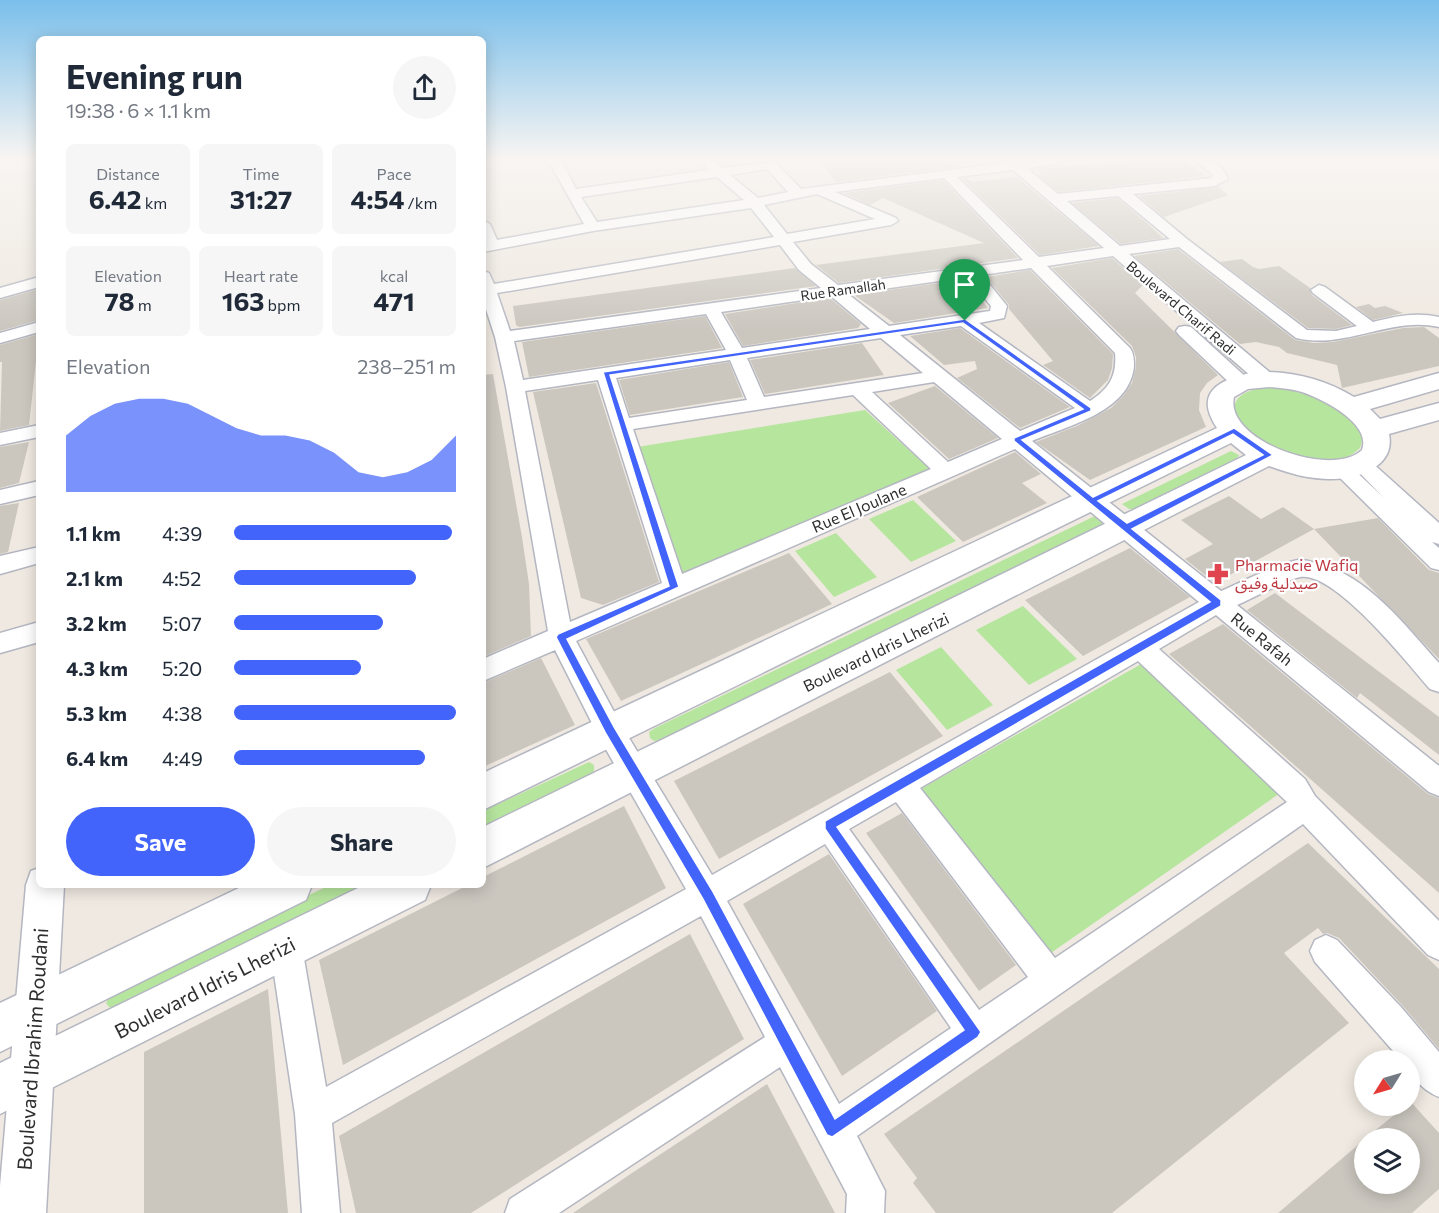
<!DOCTYPE html>
<html lang="en">
<head>
<meta charset="utf-8">
<style>
	body { margin:0; font-family:Commissioner,"Noto Sans Arabic",sans-serif; background:#f6f6f7; color:#1f2937; height:100vh; display:flex; flex-direction:column; font-size:22px; white-space:nowrap }
	* { box-sizing:border-box; margin:0 }
	p { font-size:20px; color:#747a83 }
	.icon { flex:none; width:33px; height:33px; fill:none; stroke:currentColor; stroke-width:2; stroke-linecap:round; stroke-linejoin:round }
	.map { position:relative; flex:1; overflow:hidden }
	.side { position:absolute; left:36px; top:36px; width:450px; height:852px; display:flex; flex-direction:column; background:#fff; border-radius:9px; box-shadow:0 3px 15px #0003 }
	.side>* { flex:none }
	.needle { width:39px; rotate:233deg }
	.buttons { position:absolute; left:1354px; top:1050px; display:grid; gap:12px }
	.buttons a { display:grid; place-items:center; width:66px; height:66px; border-radius:50%; background:#fff; box-shadow:0 3px 15px #0003; font-size:30px }
	.pin { position:absolute; display:grid; place-items:center; width:51px; height:51px; color:#fff; margin:-62px -26px; border-radius:50% 50% 50% 0; rotate:-45deg; box-shadow:0 0 6px #0007 }
	.pin .icon { rotate:45deg }
	.round { display:grid; place-items:center; flex:none; width:63px; height:63px; border-radius:32px; background:#f6f6f7 }
	.summary { display:flex; align-items:center; justify-content:space-between; height:102px; padding:0 30px }
	h1 { font-size:33px; font-weight:700; line-height:45px }
	.figures { display:grid; grid-template-columns:repeat(3,1fr); gap:9px; height:102px; padding:6px 30px }
	.figures div { display:grid; align-content:center; border-radius:9px; background:#f6f6f7; text-align:center }
	.figures b { font-size:26px; font-weight:700 }
	.figures small { font-size:16px; font-weight:400 }
	.figures p { font-size:16px }
	.chart { height:168px; padding:12px 30px }
	.chart p { display:flex; justify-content:space-between }
	.chart svg { width:100%; height:108px; margin-top:6px; fill:#4264fb; opacity:.7 }
	.action { display:flex; gap:12px; margin-top:auto; padding:12px 30px }
	.action a { flex:1; height:69px; border-radius:36px; background:#4264fb; color:#fff; font-size:24px; font-weight:700; line-height:69px; text-align:center }
	.action a+a { background:#f6f6f7; color:#1f2937 }
	ul { padding:0 30px; list-style:none; font-size:20px }
	li { display:grid; grid-template-columns:96px 72px 1fr; align-items:center; height:45px }
	li i { height:15px; border-radius:8px; background:#4264fb }
	.map>svg:first-child { display:block }
</style>
</head>
<body>
<div class="map">
<svg width="1439" height="1213" viewBox="0 0 1439 1213">
	<rect width="100%" height="100%" fill="#efe9e1"/>
	<path fill="#b6e59e" d="M1267,387C1293,388 1376,409 1360,448C1316,494 1171,400 1267,387Z
		M865,410L933,472L680,576L637,447Z
		M1231,451L1239,455L1237,458L1133,509H1129L1122,504Z
		M913,500L956,541L911,562L869,519Z
		M1097,515L1105,521L1102,524L662,740L654,741L650,738L649,732L655,728Z
		M836,533L877,577L834,597L795,551Z
		M1023,606L1077,659L1029,685L976,630Z
		M941,647L993,705L947,730L896,670Z
		M1143,663L1283,791L1048,955L919,790Z
		M589,762L594,765V771L588,776L483,827V811Z
		M330,885H365L115,1008L109,1007L106,1003L114,989Z"/>
	<path fill="#cbc7bf" d="M819,160H943L957,167L836,182Z
		M1145,160H1184L1206,176L1059,192L1038,175L1042,174L1037,169Z
		M1017,177L1099,246L1040,255L962,179L967,178L971,182Z
		M943,180L1018,258L839,283L816,265L984,243L883,198L870,205L844,193Z
		M1218,187L1228,195L1164,217L1139,196Z
		M1117,198L1147,223L1163,238L1121,244L1072,203Z
		M1178,249L1295,340L1314,343L1333,342L1403,328L1424,327L1439,338V366L1342,388L1337,365L1287,353L1279,347L1256,342L1240,344L1134,256Z
		M1112,258L1143,285L1135,293L1218,375L1207,383L1200,393L1199,410L1206,427L1090,480L1036,442L1079,425L1111,408L1123,396L1132,383L1136,367V357L1132,346L1052,268Z
		M1242,259L1253,267L1259,269L1279,266L1310,288L1312,295L1352,325L1336,329L1308,328L1220,262Z
		M795,268L816,286L519,327L516,325L513,306Z
		M1030,270L1113,354L1112,368L1108,380L1090,398L1043,365L1053,361L1009,309V305L986,277Z
		M966,279L988,308L894,323L854,295Z
		M39,289V320L0,331V300Z
		M830,298L861,324L858,328L743,346L725,314Z
		M1369,304L1375,308L1385,306L1403,313L1373,320L1356,307Z
		M705,316L722,348L529,377L522,342Z
		M960,328L1070,407L1020,428L957,378L977,369L975,361L944,365L910,336Z
		M39,334L29,425L0,431L2,362H0V345Z
		M862,343L884,375L765,394L750,360Z
		M729,362L743,397L630,415L619,380Z
		M493,374L522,537L529,584L531,636L483,657V375Z
		M596,383L659,582L603,605L581,598L533,392Z
		M935,386L998,438L949,459L888,403Z
		M29,442L19,483L0,488V447Z
		M1015,452L1041,474L1022,483L1047,503L963,542L917,497Z
		M1229,496L1261,519L1283,507L1314,529L1378,518L1429,570L1439,573V659L1314,529L1215,583L1185,559L1213,544L1181,520Z
		M19,503L8,552L0,554V506Z
		M1130,548L1190,597L1083,656L1025,600Z
		M789,553L832,604L621,701L586,639Z
		M1275,593L1439,717V755L1360,693L1357,698L1247,610Z
		M1223,624L1428,794L1439,798V893L1169,654Z
		M541,658L575,725L483,767V683Z
		M890,672L943,736L719,859L674,781Z
		M624,806L666,888L343,1065L319,960L468,885H483V877Z
		M902,813L1016,965L979,991L866,833Z
		M1308,843L1439,969V1049L1403,1006L1339,938L1327,933L1323,934L1318,928L1284,953L1349,1023L1112,1213H936L913,1183L917,1178L884,1134Z
		M829,854L937,1011L842,1076L743,904Z
		M690,934L744,1039L471,1213H356L339,1136Z
		M268,989L288,1213H144V1052Z
		M767,1084L835,1213H573L632,1173Z
		M1410,1101L1439,1133V1189L1412,1213H1278L1365,1139V1184H1410V1138H1366L1405,1106H1410Z"/>
	<g fill="none" stroke-linecap="round" stroke-linejoin="round">
		<defs>
			<path id="minor" d="M548,160H561L576,189L709,170L699,160H713L722,168L775,162L801,189L1005,163L1004,160H1064L1058,164L1027,168L1058,194L1212,178L1213,175L1195,160C1209,160 1222,163 1228,179L1215,186L1133,194L1187,239L1307,330L1336,331L1357,326L1313,293L1311,290L1319,285L1325,287L1373,322C1396,316 1416,312 1439,317V327C1390,316 1346,350 1296,338L1179,247L1129,254L1273,375L1275,379L1273,383H1259L1113,256L1047,266L1130,348C1134,354 1134,360 1134,366C1130,412 1067,426 1032,441L1221,591C1242,582 1276,564 1298,560C1303,559 1310,562 1316,563C1368,575 1405,626 1439,663V692L1430,689C1408,664 1335,571 1300,577C1286,580 1253,598 1237,605L1439,766V796L1429,792L1216,615L1159,649L1305,779L1315,796L1439,921V960L1428,955L1303,824L857,1136L885,1191L884,1213H846L847,1194L780,1067L559,1213H505L510,1199L765,1037L701,916L332,1123L340,1213H302L295,1114L270,947L275,936L286,931L297,936L302,947L326,1087L686,889L600,739L555,650L483,681V659L548,631L506,387L495,337L483,300V271L489,273L494,284L774,237L751,208L593,231L483,252V220L490,224L497,240L584,224ZM767,169L788,192L758,198L730,175ZM1013,170L1104,248L1039,257L957,177ZM717,177L744,200L597,222L581,197ZM944,178L1023,260L838,285L811,264L793,242L891,225L898,221L896,218L835,192ZM817,194L875,219L787,234L764,205ZM1118,196L1170,239L1120,246L1067,201ZM780,245L799,270L821,288L510,331L497,293ZM1031,268L1115,353C1117,376 1109,389 1090,401L979,323L1004,318L1007,306L982,275ZM967,277L991,306L990,311L889,326L848,294ZM831,296L870,329L742,348L721,312ZM706,314L726,350L523,380L514,341ZM961,326L1075,408L1020,431L900,335ZM881,338L923,373L764,397L747,358ZM730,360L747,400L629,418L616,378ZM598,380L662,583L570,622L525,391ZM934,382L1002,439L948,462L872,392ZM853,395L931,469L682,574L633,429ZM1015,449L1199,602L712,875L620,723L576,641ZM1138,661L1287,802L1055,958L920,788ZM896,802L1028,977L979,1010L849,829ZM825,844L951,1028L839,1104L727,901Z
				M39,277V287L0,298V288Z
				M39,322V332L0,343V333Z
				M1185,326L1191,327L1248,379L1250,383L1248,387H1234L1179,335L1176,331L1179,327Z
				M39,425V437L0,445V433Z
				M1362,458L1369,460L1439,523V544L1432,542L1439,548V570L1431,568L1331,469L1334,464L1341,462L1348,464L1384,498L1352,465L1355,460Z
				M39,481V495L0,504V490Z
				M39,547V563L0,574V556Z
				M39,622V642L0,653V633Z
				M1326,935L1337,940L1401,1007L1439,1052V1097C1423,1090 1410,1078 1410,1060H1401L1315,962L1310,951L1315,940Z"/>
			<path id="tertiary" d="M39,868V885H64L46,1213H0V1186L26,885L31,871Z"/>
			<path id="secondary" d="M1256,372C1291,371 1324,379 1354,397L1439,373V389L1370,409L1380,419L1439,403V420L1389,434C1396,468 1355,480 1328,479C1308,479 1288,473 1269,466L483,868V827L1246,455L1231,443L483,810V773L1217,428C1192,391 1222,378 1256,372ZM1269,387C1280,388 1292,389 1302,392C1322,399 1372,423 1362,450C1332,479 1224,441 1234,397L1248,389Z
				M245,885H312L306,900L0,1052V1003Z
				M364,885H431L425,900L0,1114V1063Z"/>
		</defs>
		<use href="#minor" stroke="#b4b7c1" stroke-width="3"/>
		<use href="#tertiary" stroke="#b4b7c1" stroke-width="3"/>
		<use href="#secondary" stroke="#b4b7c1" stroke-width="3"/>
		<use href="#minor" fill="#fff" fill-rule="evenodd"/>
		<use href="#tertiary" fill="#fff" fill-rule="evenodd"/>
		<use href="#secondary" fill="#fff" fill-rule="evenodd"/>
	</g>
	<linearGradient id="sky" x2="0" y2="1"><stop stop-color="#7abfeb"/><stop offset="0.48" stop-color="#f8f5f2"/><stop offset="1" stop-color="#f8f5f2" stop-opacity="0"/></linearGradient>
	<rect width="1439" height="330" fill="url(#sky)"/>
	<path fill="#4264fb" stroke="#fff" stroke-width="1.5" fill-rule="evenodd" d="M965,319L1091,408V411L1022,440L1093,497L1234,428L1273,455L1132,529L1221,600V606L837,827L981,1032L978,1037L832,1137L827,1135L703,899L606,734L556,637L558,634L669,586L603,372ZM963,323L1083,409L1014,438V441L1210,602L825,821V829L964,1030L835,1119L712,890L614,727L567,639L679,587L610,375ZM1233,434L1263,455L1127,523L1098,501Z"/>
	<defs>
		<symbol id="pharmacy-bare" viewBox="-9 -9 18 18"><path d="M-2-6h4v4h4v4h-4v4h-4v-4h-4v-4h4Z" fill="#e0444e" stroke="#fff" stroke-width="2.5" paint-order="stroke"/></symbol>
	</defs>
	<g fill-rule="evenodd">
		<use href="#pharmacy-bare" x="1203" y="559" width="30" height="30"/>
	</g>
	<g text-anchor="middle" stroke-width="4.5" stroke-linejoin="round" paint-order="stroke">
		<g font-size="14" fill="#2e2e2e" stroke="#fff">
			<text transform="translate(843 290) rotate(-8)" y="5">Rue Ramallah</text>
			<text transform="translate(1181 308) rotate(40)" y="5">Boulevard Charif Radi</text>
		</g>
		<g font-size="16" fill="#2e2e2e" stroke="#fff">
			<text transform="translate(859 508) rotate(-23)" y="6">Rue El Joulane</text>
			<text transform="translate(1262 639) rotate(39)" y="6">Rue Rafah</text>
			<text transform="translate(876 652) rotate(-26)" y="6">Boulevard Idris Lherizi</text>
		</g>
		<g font-size="16" fill="#be3a42" stroke="#fff" text-anchor="start">
			<text x="1235" y="571">Pharmacie Wafiq<tspan x="1235" dy="18">صيدلية وفيق</tspan></text>
		</g>
		<g font-size="20" fill="#2e2e2e" stroke="#fff">
			<text transform="translate(205 988) rotate(-27)" y="7">Boulevard Idris Lherizi</text>
			<text transform="translate(33 1049) rotate(-86)" y="7">Boulevard Ibrahim Roudani</text>
		</g>
	</g>
</svg>
<div class="buttons">
<a><svg class="needle" viewBox="-14 -14 28 28"><path d="M0-13l5 13h-10z" fill="#e53935"/><path d="M0 13l5-13h-10z" fill="#747a83"/></svg></a>
<a><svg class="icon" aria-label="layers" viewBox="0 0 24 24"><path d="M12 4l9 5-9 5-9-5zM3 14l9 5 9-5"/></svg></a>
</div>
<div class="pin" style="left:965px;top:321px;background:#1e9e55"><svg class="icon" aria-label="arrive" viewBox="0 0 24 24"><path d="M6 21V4h12l-3 4 3 4H6"/></svg></div>
<section class="side">
<div class="summary"><div><h1>Evening run</h1><p>19:38 · 6 × 1.1 km</p></div><a class="round"><svg class="icon" aria-label="share" viewBox="0 0 24 24"><path d="M12 15V3M7 8l5-5 5 5M5 13v7h14v-7"/></svg></a></div>
<div class="figures">
<div><p>Distance</p><b>6.42<small> km</small></b></div>
<div><p>Time</p><b>31:27</b></div>
<div><p>Pace</p><b>4:54<small> /km</small></b></div>
</div>
<div class="figures">
<div><p>Elevation</p><b>78<small> m</small></b></div>
<div><p>Heart rate</p><b>163<small> bpm</small></b></div>
<div><p>kcal</p><b>471</b></div>
</div>
<div class="chart"><p><span>Elevation</span>238–251 m</p>
<svg viewBox="0 0 160 44" preserveAspectRatio="none"><path d="M0 44V21L10 13L20 8L30 6L40 6L50 8L60 13L70 18L80 21L90 21L100 23L110 28L120 36L130 38L140 36L150 31L160 21V44z"/></svg>
</div>
<ul>
<li><b>1.1 km</b>4:39<i style="width:98%"></i></li>
<li><b>2.1 km</b>4:52<i style="width:82%"></i></li>
<li><b>3.2 km</b>5:07<i style="width:67%"></i></li>
<li><b>4.3 km</b>5:20<i style="width:57%"></i></li>
<li><b>5.3 km</b>4:38<i style="width:100%"></i></li>
<li><b>6.4 km</b>4:49<i style="width:86%"></i></li>
</ul>
<div class="action"><a>Save</a><a>Share</a></div>
</section>
</div>
</body>
</html>
